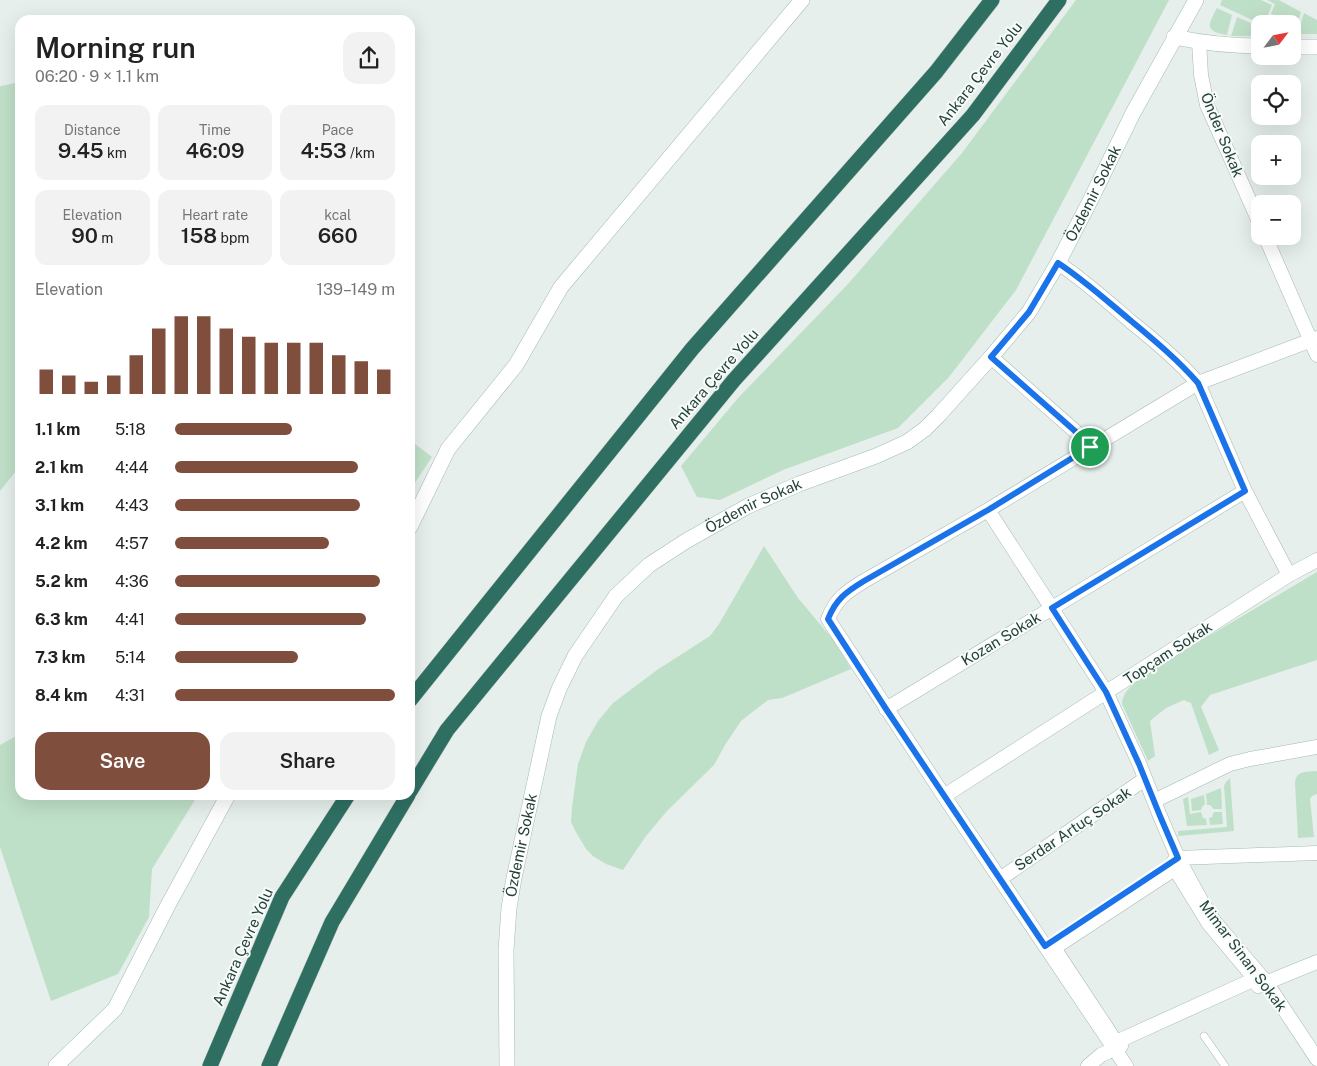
<!DOCTYPE html>
<html lang="en">
<head>
<meta charset="utf-8">
<style>
	body { margin:0; font-family:"Public Sans",sans-serif; background:#f2f2f2; color:#222; height:100vh; display:flex; flex-direction:column; font-size:19px; white-space:nowrap }
	* { box-sizing:border-box; margin:0 }
	p { font-size:16px; color:#767676 }
	.icon { flex:none; width:28px; height:28px; fill:none; stroke:currentColor; stroke-width:2; stroke-linecap:round; stroke-linejoin:round }
	.map { position:relative; flex:1; overflow:hidden }
	.panel { position:absolute; left:15px; top:15px; width:400px; height:785px; display:flex; flex-direction:column; background:#fff; border-radius:15px; box-shadow:0 5px 20px #0002 }
	.panel>* { flex:none }
	.needle { width:32px; rotate:58deg }
	.tools { position:absolute; left:1251px; top:15px; display:grid; gap:10px }
	.tools a { display:grid; place-items:center; width:50px; height:50px; border-radius:10px; background:#fff; box-shadow:0 5px 20px #0002; font-size:25px }
	.pin { position:absolute; display:grid; place-items:center; width:42px; height:42px; color:#fff; margin:-21px; border:2px solid #fff; border-radius:50%; box-shadow:0 1px 5px #0007 }
	.round { display:grid; place-items:center; flex:none; width:52px; height:52px; border-radius:15px; background:#f2f2f2 }
	.summary { display:flex; align-items:center; justify-content:space-between; height:85px; padding:0 20px }
	h1 { font-size:28px; font-weight:600; line-height:38px }
	.metrics { display:grid; grid-template-columns:repeat(3,1fr); gap:8px; height:85px; padding:5px 20px }
	.metrics div { display:grid; align-content:center; border-radius:12px; background:#f2f2f2; text-align:center }
	.metrics b { font-size:21px; font-weight:600 }
	.metrics small { font-size:14px; font-weight:400 }
	.metrics p { font-size:14px }
	.chart { height:140px; padding:10px 20px }
	.chart p { display:flex; justify-content:space-between }
	.chart svg { width:100%; height:90px; margin-top:5px; stroke:#804e3d; stroke-width:6 }
	.action { display:flex; gap:10px; margin-top:auto; padding:10px 20px }
	.action a { flex:1; height:58px; border-radius:15px; background:#804e3d; color:#fff; font-size:20px; font-weight:600; line-height:58px; text-align:center }
	.action a+a { background:#f2f2f2; color:#222 }
	ul { padding:0 20px; list-style:none; font-size:16px }
	li { display:grid; grid-template-columns:80px 60px 1fr; align-items:center; height:38px }
	li i { height:12px; border-radius:6px; background:#804e3d }
	.map>svg:first-child { display:block }
</style>
</head>
<body>
<div class="map">
<svg width="1317" height="1066" viewBox="0 0 1317 1066">
	<rect width="100%" height="100%" fill="#e6efeb"/>
	<path fill="#bfe0c8" d="M1076,0H1169L1016,290L949,377L898,428L783,470L720,500L697,497L681,466L739,397L848,284L962,153Z
		M1222,0H1261L1272,5L1264,24H1261L1220,5Z
		M1267,0H1279L1301,12L1298,21L1271,14L1275,4Z
		M1217,8L1232,15L1227,35C1204,31 1208,25 1217,8Z
		M1304,13L1317,20V34H1298Z
		M1237,17L1260,27V36H1231Z
		M1270,17L1298,23L1294,35H1293L1292,24H1267Z
		M20,82V466L0,491V87L1,86Z
		M410,440L432,457L410,490Z
		M764,546L798,598L835,642L851,669L799,691L782,698L768,700L741,721L725,745L714,765L667,811L646,836L623,870L606,864L593,856L586,849L576,832L571,822L572,807L578,764L586,742L598,721L613,703L657,670L710,636L719,624Z
		M1317,572V660L1210,695L1201,707L1219,750L1209,755L1191,703L1184,700L1166,708L1150,721L1155,756L1148,761L1122,704C1123,686 1145,676 1158,666Z
		M20,734V795H198L152,869L149,917L118,974L51,1001L0,847V745Z
		M1317,771V794L1312,796L1310,799L1314,837L1298,838L1295,782C1297,770 1307,772 1317,771Z
		M1230,778L1234,831L1178,836V831L1227,827L1224,786L1226,782Z
		M1221,788L1222,809H1214L1210,805H1207L1206,794Z
		M1204,795L1205,804L1202,807L1201,810L1192,811L1191,799Z
		M1188,797L1190,814L1201,812L1203,818L1206,819L1207,825L1187,826L1183,799Z
		M1214,812H1222L1223,824L1210,825L1209,818L1212,817Z"/>
	<g fill="none" stroke-linecap="round" stroke-linejoin="round">
		<defs>
			<path id="lane" d="M1204,1036L1225,1066"/>
			<path id="street" d="M1199,42L1201,75L1207,105L1260,224
				M1265,236L1317,355
				M1058,263C1084,280 1107,301 1130,321C1154,340 1178,360 1198,383L1245,491L1289,575
				M991,357L1084,439L1090,447
				M988,510L1106,692L1139,763L1160,816L1178,858L1202,902L1214,921L1266,982L1317,1059
				M886,709L1245,491
				M944,796L1289,575L1317,560
				M1154,801L1230,764L1250,759L1317,747
				M1173,862L1178,858L1317,853
				M1173,870L1177,872L1209,924L1255,979L1116,1042L1054,948Z
				M1000,879L1145,779
				M1258,986L1317,962
				M1088,1066L1101,1055L1121,1046
				M1126,1066L944,796L828,619C836,599 846,592 864,581L988,510L1198,383L1317,338"/>
			<g id="secondary">
				<path d="M1174,37C1203,43 1231,46 1260,46"/>
				<path d="M1292,47H1317"/>
				<path d="M410,527L448,449L516,365L561,287L802,0"/>
				<path d="M56,1066L115,1009L167,907L228,795"/>
				<path id="s1" d="M507,1066L506,950L509,908L514,878L549,716L559,689L575,656L616,596L649,565L686,541L748,506L799,484L876,456L907,442L925,429L938,416L991,357L1029,312L1058,263L1090,201L1133,113L1196,0"/>
			</g>
			<path id="highway" d="M410,700L692,349L936,72L992,0
				M410,791L447,730L734,380L973,115L1059,0
				M210,1066L282,897L348,795
				M269,1066L332,922L408,795"/>
		</defs>
		<use href="#lane" stroke="#a8b8b2" stroke-width="8"/>
		<use href="#street" stroke="#a8b8b2" stroke-width="15"/>
		<use href="#secondary" stroke="#a4bbb3" stroke-width="16"/>
		<use href="#highway" stroke="#c2cac8" stroke-width="16"/>
		<use href="#lane" stroke="#fff" stroke-width="7"/>
		<use href="#street" stroke="#fff" stroke-width="14"/>
		<use href="#secondary" stroke="#fff" stroke-width="15"/>
		<use href="#highway" stroke="#2f6f62" stroke-width="15"/>
	</g>
	<g fill="none" stroke-linecap="round" stroke-linejoin="round">
		<defs>
			<path id="route" d="M1058,263C1084,280 1107,301 1130,320C1154,340 1178,360 1198,383L1245,491L1052,608L1106,692L1139,764L1160,816L1178,858L1045,946L886,709L828,619C836,599 846,592 864,581L988,510L1090,447L1084,439L991,357L1029,312Z"/>
		</defs>
		<use href="#route" stroke="#fff" stroke-width="10"/>
		<use href="#route" stroke="#1a73e8" stroke-width="6"/>
	</g>
	<g text-anchor="middle" stroke-width="4" stroke-linejoin="round" paint-order="stroke">
		<g font-size="15" fill="#24423a" stroke="#f7fbf9">
			<text transform="translate(980 74) rotate(-52)" y="5">Ankara Çevre Yolu</text>
			<text transform="translate(1222 135) rotate(68)" y="5">Önder Sokak</text>
			<text dy="5" stroke="none"><textPath href="#s1" startOffset="1138">Özdemir Sokak</textPath></text>
			<text transform="translate(714 379) rotate(-49)" y="5">Ankara Çevre Yolu</text>
			<text dy="5" stroke="none"><textPath href="#s1" startOffset="658">Özdemir Sokak</textPath></text>
			<text transform="translate(1001 639) rotate(-31)" y="5">Kozan Sokak</text>
			<text transform="translate(1168 653) rotate(-33)" y="5">Topçam Sokak</text>
			<text transform="translate(1073 829) rotate(-34)" y="5">Serdar Artuç Sokak</text>
			<text dy="5" stroke="none"><textPath href="#s1" startOffset="222">Özdemir Sokak</textPath></text>
			<text transform="translate(243 947) rotate(-66)" y="5">Ankara Çevre Yolu</text>
			<text transform="translate(1243 956) rotate(53)" y="5">Mimar Sinan Sokak</text>
		</g>
	</g>
</svg>
<div class="tools">
<a><svg class="needle" viewBox="-14 -14 28 28"><path d="M0-13l5 13h-10z" fill="#e53935"/><path d="M0 13l5-13h-10z" fill="#767676"/></svg></a>
<a><svg class="icon" aria-label="locate" viewBox="0 0 24 24"><circle cx="12" cy="12" r="6"/><path d="M12 2v4M12 18v4M2 12h4M18 12h4"/></svg></a>
<a>+</a>
<a>−</a>
</div>
<div class="pin" style="left:1090px;top:447px;background:#1e9e55"><svg class="icon" aria-label="arrive" viewBox="0 0 24 24"><path d="M6 21V4h12l-3 4 3 4H6"/></svg></div>
<section class="panel">
<div class="summary"><div><h1>Morning run</h1><p>06:20 · 9 × 1.1 km</p></div><a class="round"><svg class="icon" aria-label="share" viewBox="0 0 24 24"><path d="M12 15V3M7 8l5-5 5 5M5 13v7h14v-7"/></svg></a></div>
<div class="metrics">
<div><p>Distance</p><b>9.45<small> km</small></b></div>
<div><p>Time</p><b>46:09</b></div>
<div><p>Pace</p><b>4:53<small> /km</small></b></div>
</div>
<div class="metrics">
<div><p>Elevation</p><b>90<small> m</small></b></div>
<div><p>Heart rate</p><b>158<small> bpm</small></b></div>
<div><p>kcal</p><b>660</b></div>
</div>
<div class="chart"><p><span>Elevation</span>139–149 m</p>
<svg viewBox="0 0 160 44" preserveAspectRatio="none"><path d="M5 44V32M15 44V35M25 44V38M35 44V35M45 44V25M55 44V12M65 44V6M75 44V6M85 44V12M95 44V16M105 44V19M115 44V19M125 44V19M135 44V25M145 44V28M155 44V32"/></svg>
</div>
<ul>
<li><b>1.1 km</b>5:18<i style="width:53%"></i></li>
<li><b>2.1 km</b>4:44<i style="width:83%"></i></li>
<li><b>3.1 km</b>4:43<i style="width:84%"></i></li>
<li><b>4.2 km</b>4:57<i style="width:70%"></i></li>
<li><b>5.2 km</b>4:36<i style="width:93%"></i></li>
<li><b>6.3 km</b>4:41<i style="width:87%"></i></li>
<li><b>7.3 km</b>5:14<i style="width:56%"></i></li>
<li><b>8.4 km</b>4:31<i style="width:100%"></i></li>
</ul>
<div class="action"><a>Save</a><a>Share</a></div>
</section>
</div>
</body>
</html>
